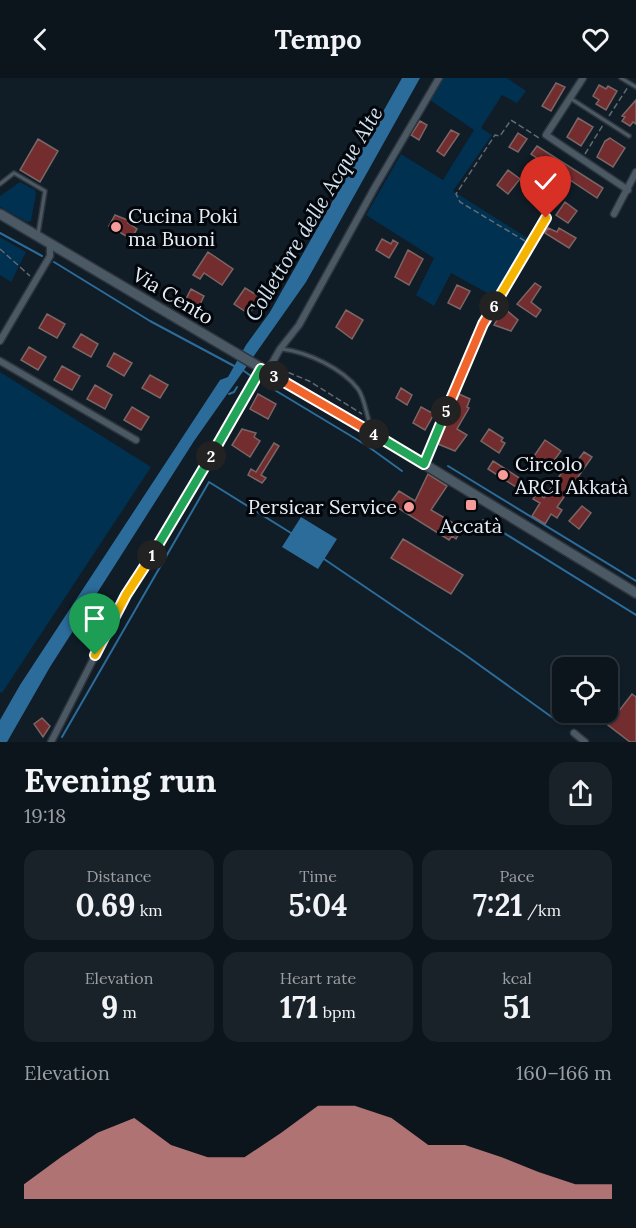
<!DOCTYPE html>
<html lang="en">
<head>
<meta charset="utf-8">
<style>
	body { margin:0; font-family:Lora,serif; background:#1a2229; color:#f1f3f6; height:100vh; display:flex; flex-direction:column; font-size:22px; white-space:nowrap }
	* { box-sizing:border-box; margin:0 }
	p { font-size:20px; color:#9a9fa3 }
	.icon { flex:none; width:33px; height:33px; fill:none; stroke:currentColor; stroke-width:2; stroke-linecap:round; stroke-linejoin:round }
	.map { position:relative; height:664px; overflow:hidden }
	.side { display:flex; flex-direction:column; background:#0c151c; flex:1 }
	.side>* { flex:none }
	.fabs { position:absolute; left:552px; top:579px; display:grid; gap:12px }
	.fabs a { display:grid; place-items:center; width:66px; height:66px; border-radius:12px; background:#0c151c; box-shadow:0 2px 4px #0004,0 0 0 2px #2c343b; font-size:30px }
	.pin { position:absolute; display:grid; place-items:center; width:51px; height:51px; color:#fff; margin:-62px -26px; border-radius:50% 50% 50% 0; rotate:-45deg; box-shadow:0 0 6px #0007 }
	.pin .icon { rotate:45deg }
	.km { position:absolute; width:30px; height:30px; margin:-15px; border-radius:50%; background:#222; color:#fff; font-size:16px; line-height:30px; text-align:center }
	.round { display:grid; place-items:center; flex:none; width:63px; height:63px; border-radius:18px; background:#1a2229 }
	.summary { display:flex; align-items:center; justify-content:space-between; height:102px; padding:0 24px }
	h1 { font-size:33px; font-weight:700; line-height:45px }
	.stats { display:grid; grid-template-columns:repeat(3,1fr); gap:9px; height:102px; padding:6px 24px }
	.stats div { display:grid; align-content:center; border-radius:15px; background:#1a2229; text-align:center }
	.stats b { font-size:30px; font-weight:700 }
	.stats small { font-size:16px; font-weight:400 }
	.stats p { font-size:16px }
	.chart { height:168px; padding:12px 24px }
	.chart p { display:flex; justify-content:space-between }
	.chart svg { width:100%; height:108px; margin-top:6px; fill:#f59b9a; opacity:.7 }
	header { display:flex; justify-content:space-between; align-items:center; height:78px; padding:0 24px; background:#0c151c; font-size:27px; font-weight:700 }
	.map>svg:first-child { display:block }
</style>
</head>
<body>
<header><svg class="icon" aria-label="back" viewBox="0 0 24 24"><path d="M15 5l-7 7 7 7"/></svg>Tempo<svg class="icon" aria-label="heart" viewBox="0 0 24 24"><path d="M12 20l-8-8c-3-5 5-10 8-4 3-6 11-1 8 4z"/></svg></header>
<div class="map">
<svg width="636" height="664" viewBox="0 0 636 664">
	<rect width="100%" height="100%" fill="#101c26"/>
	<path fill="#003150" d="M443,0H507L526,13L517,25L502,17L481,50L492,57L453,113L529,161L493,218L451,195L434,228L416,217L434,180L366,137L401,76L443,102L474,52L430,22Z
		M20,104L35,112L36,116L31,143L27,144L0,129V118Z
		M0,159L26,174L11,204L0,197Z
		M0,294L151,389L2,615L0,614Z"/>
	<path fill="#2c6c9b" d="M402,0H420L306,204L194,363L50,589L7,664H0V642L20,607L220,302L228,299L246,267L270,234Z
		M301,439L337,461L318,491L282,469Z"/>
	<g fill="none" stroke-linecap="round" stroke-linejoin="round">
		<path stroke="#2c6c9b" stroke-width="2" d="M0,155L42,178
			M54,184L150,243L236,289
			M244,293L251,298
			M263,305L366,367L402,393
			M229,316L234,314L237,309
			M448,388L636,503
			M483,442L636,537
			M324,481L464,576L560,645
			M62,659L209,404L291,455"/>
	</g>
	<path fill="#732d2f" stroke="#7a6665" stroke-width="1.5" d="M556,5L565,9L551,33L542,28Z
		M599,7L606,11L608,8L617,13L606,32L596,26L599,22L593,18Z
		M636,22V46L633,44L630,48L622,43L625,39L622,38Z
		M578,40L593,49L581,68L567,59Z
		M420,43L427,47L419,62L411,57Z
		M451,52L459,56L444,78L437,73Z
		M518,55L527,61L518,74L509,69Z
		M610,60L625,70L613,89L597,79L605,63Z
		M38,61L58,73L40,104L20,92Z
		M537,68L603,110L597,120L531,76Z
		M508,92L520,101L508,116L497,107Z
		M565,124L577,133L568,145L556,137Z
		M115,137L130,143L128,145L137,151L131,161L109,148Z
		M548,150L557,154L559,150L576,160L569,170L545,155Z
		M382,161L391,166L393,162L398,165L389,180L376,172Z
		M408,172L423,181L409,207L395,199Z
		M208,174L233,191L222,207L204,195L200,201L193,197Z
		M535,205L541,209L531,224L541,232L536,239L517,226Z
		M457,207L470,213L460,231L448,225Z
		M245,210L260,219L249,236L234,226Z
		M191,211L204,218L198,230L185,223Z
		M504,230L518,242L511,253L494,247Z
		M346,232L363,242L352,261L336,249Z
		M47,236L65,246L57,260L39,250Z
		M81,256L98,266L91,279L73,269Z
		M29,269L46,279L38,292L21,282Z
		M114,275L132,285L124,298L107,288Z
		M62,288L80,298L72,312L54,302Z
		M150,297L168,307L160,320L142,310Z
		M95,307L112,317L105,331L87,321Z
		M401,310L412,317L407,327L396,320Z
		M258,316L276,326L268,341L250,331Z
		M459,316L470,321L467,329L469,330L457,351L467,357L455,373L438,366Z
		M132,329L149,339L141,352L124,342Z
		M421,329L434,336L425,352L413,345Z
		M242,351L256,355L254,359L260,363L250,379L232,367Z
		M489,351L503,360L501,363L505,365L499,375L481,363Z
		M545,362L561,373L547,392L532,381Z
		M274,365L279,368L261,397L266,400L262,405L248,397L251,391L256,394Z
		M584,374L592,379L557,429L562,432L557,440L551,436L545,446L532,438L540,425L533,421L537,415L544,420L568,386L572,390Z
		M493,383L521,401L516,409L488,391Z
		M428,396L447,408L431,432L462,450L456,461L452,458L449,462L390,425L399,413L415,423Z
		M582,428L591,435L579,451L569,443Z
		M403,461L463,497L451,516L391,480Z
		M632,616L636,619V664H630L608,647Z
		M42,640L50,648L43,659L34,646Z"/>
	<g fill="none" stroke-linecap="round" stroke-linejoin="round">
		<defs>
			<path id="service" d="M621,0L636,9
				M570,20L629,58
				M0,106L14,95L45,113L38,156
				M282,271C307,274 342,290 358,311C364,319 366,334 369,343L365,349"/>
			<path id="minor" d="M583,0L546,57L628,112
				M614,136L636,94
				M0,263L50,178V165
				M0,283L136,362
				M267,294L280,271L299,247L375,109L439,0
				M424,386L483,246L546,140
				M574,655L585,664
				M51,664L126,517L184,426L261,291"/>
			<path id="secondary" d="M0,136L424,386L636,515"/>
		</defs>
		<use href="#service" stroke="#2f353d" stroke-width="6"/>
		<use href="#minor" stroke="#2f353d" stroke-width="9"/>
		<use href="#secondary" stroke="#2f353d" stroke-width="12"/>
		<path stroke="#606b74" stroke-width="1.5" stroke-dasharray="6 3" stroke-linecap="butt" d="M609,38L628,9
			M585,76L603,47
			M525,163L460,124L456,116L495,57L500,58L511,42L539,60
			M0,171L30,198
			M280,291L309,303L362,336"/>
		<use href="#service" stroke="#4b5965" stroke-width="3"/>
		<use href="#minor" stroke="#4b5965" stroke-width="6"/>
		<use href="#secondary" stroke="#4b5965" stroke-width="9"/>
	</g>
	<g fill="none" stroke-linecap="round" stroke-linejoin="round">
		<defs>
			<path id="split-1" d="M95,577L126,517L152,477"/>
			<path id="split-2" d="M152,477L211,378"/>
			<path id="split-3" d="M211,378L261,291L274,298"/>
			<path id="split-4" d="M274,298L374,356"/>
			<path id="split-5" d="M374,356L424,386L446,333"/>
			<path id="split-6" d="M446,333L483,246L494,228"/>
			<path id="split-7" d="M494,228L546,140"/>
		</defs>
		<use href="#split-1" stroke="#fff" stroke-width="12"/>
		<use href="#split-2" stroke="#fff" stroke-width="12"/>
		<use href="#split-3" stroke="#fff" stroke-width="12"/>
		<use href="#split-4" stroke="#fff" stroke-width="12"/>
		<use href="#split-5" stroke="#fff" stroke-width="12"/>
		<use href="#split-6" stroke="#fff" stroke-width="12"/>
		<use href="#split-7" stroke="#fff" stroke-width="12"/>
		<use href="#split-1" stroke="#f5b400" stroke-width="8"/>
		<use href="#split-2" stroke="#22a559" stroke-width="8"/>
		<use href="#split-3" stroke="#22a559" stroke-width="8"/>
		<use href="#split-4" stroke="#f0652b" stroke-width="8"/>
		<use href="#split-5" stroke="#22a559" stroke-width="8"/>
		<use href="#split-6" stroke="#f0652b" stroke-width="8"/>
		<use href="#split-7" stroke="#f5b400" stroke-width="8"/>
	</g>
	<g fill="#f59b9a" stroke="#03060a" stroke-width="2">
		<circle cx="116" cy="149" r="6"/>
		<circle cx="503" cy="397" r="6"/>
		<rect x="465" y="421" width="12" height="12" rx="3"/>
		<circle cx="409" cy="429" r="6"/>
	</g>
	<g text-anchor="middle" stroke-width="6" stroke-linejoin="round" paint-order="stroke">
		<g font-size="20" fill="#e7eff7" stroke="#03060a" text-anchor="start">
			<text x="128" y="145">Cucina Poki<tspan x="128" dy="23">ma Buoni</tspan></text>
			<text x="515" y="393">Circolo<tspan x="515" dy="23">ARCI Akkatà</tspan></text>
			<text x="397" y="436" text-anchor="end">Persicar Service</text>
			<text x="471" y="455" text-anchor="middle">Accatà</text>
		</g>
		<g font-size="20" fill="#e7eff7" stroke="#03060a">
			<text transform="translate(173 218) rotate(31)" y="7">Via Cento</text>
		</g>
		<g font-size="21" font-style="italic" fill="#d2e2f0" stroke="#03060a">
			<text transform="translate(314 136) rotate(-59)" y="7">Collettore delle Acque Alte</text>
		</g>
	</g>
</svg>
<div class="fabs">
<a><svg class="icon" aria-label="locate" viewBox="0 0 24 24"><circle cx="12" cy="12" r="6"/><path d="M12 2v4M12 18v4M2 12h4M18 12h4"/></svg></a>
</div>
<div class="pin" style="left:95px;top:577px;background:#1e9e55"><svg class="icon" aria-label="arrive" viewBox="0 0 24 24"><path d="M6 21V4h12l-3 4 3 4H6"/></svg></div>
<div class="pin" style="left:546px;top:140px;background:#d93025"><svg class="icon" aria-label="check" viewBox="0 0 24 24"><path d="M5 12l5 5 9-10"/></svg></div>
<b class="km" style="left:152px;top:477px">1</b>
<b class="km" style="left:211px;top:378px">2</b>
<b class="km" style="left:274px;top:298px">3</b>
<b class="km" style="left:374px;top:356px">4</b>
<b class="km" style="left:446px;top:333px">5</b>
<b class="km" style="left:494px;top:228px">6</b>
</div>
<section class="side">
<div class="summary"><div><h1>Evening run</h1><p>19:18</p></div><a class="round"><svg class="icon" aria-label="share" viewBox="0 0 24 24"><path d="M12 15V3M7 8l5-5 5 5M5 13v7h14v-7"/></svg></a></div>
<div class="stats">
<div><p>Distance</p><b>0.69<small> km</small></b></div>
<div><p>Time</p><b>5:04</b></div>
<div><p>Pace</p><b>7:21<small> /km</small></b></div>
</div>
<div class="stats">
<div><p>Elevation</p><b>9<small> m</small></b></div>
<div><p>Heart rate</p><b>171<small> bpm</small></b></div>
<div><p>kcal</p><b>51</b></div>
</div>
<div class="chart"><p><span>Elevation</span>160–166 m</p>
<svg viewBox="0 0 160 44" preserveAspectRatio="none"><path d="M0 44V38L10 27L20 17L30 11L40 22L50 27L60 27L70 17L80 6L90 6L100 11L110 22L120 22L130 27L140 33L150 38L160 38V44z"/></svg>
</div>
</section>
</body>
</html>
